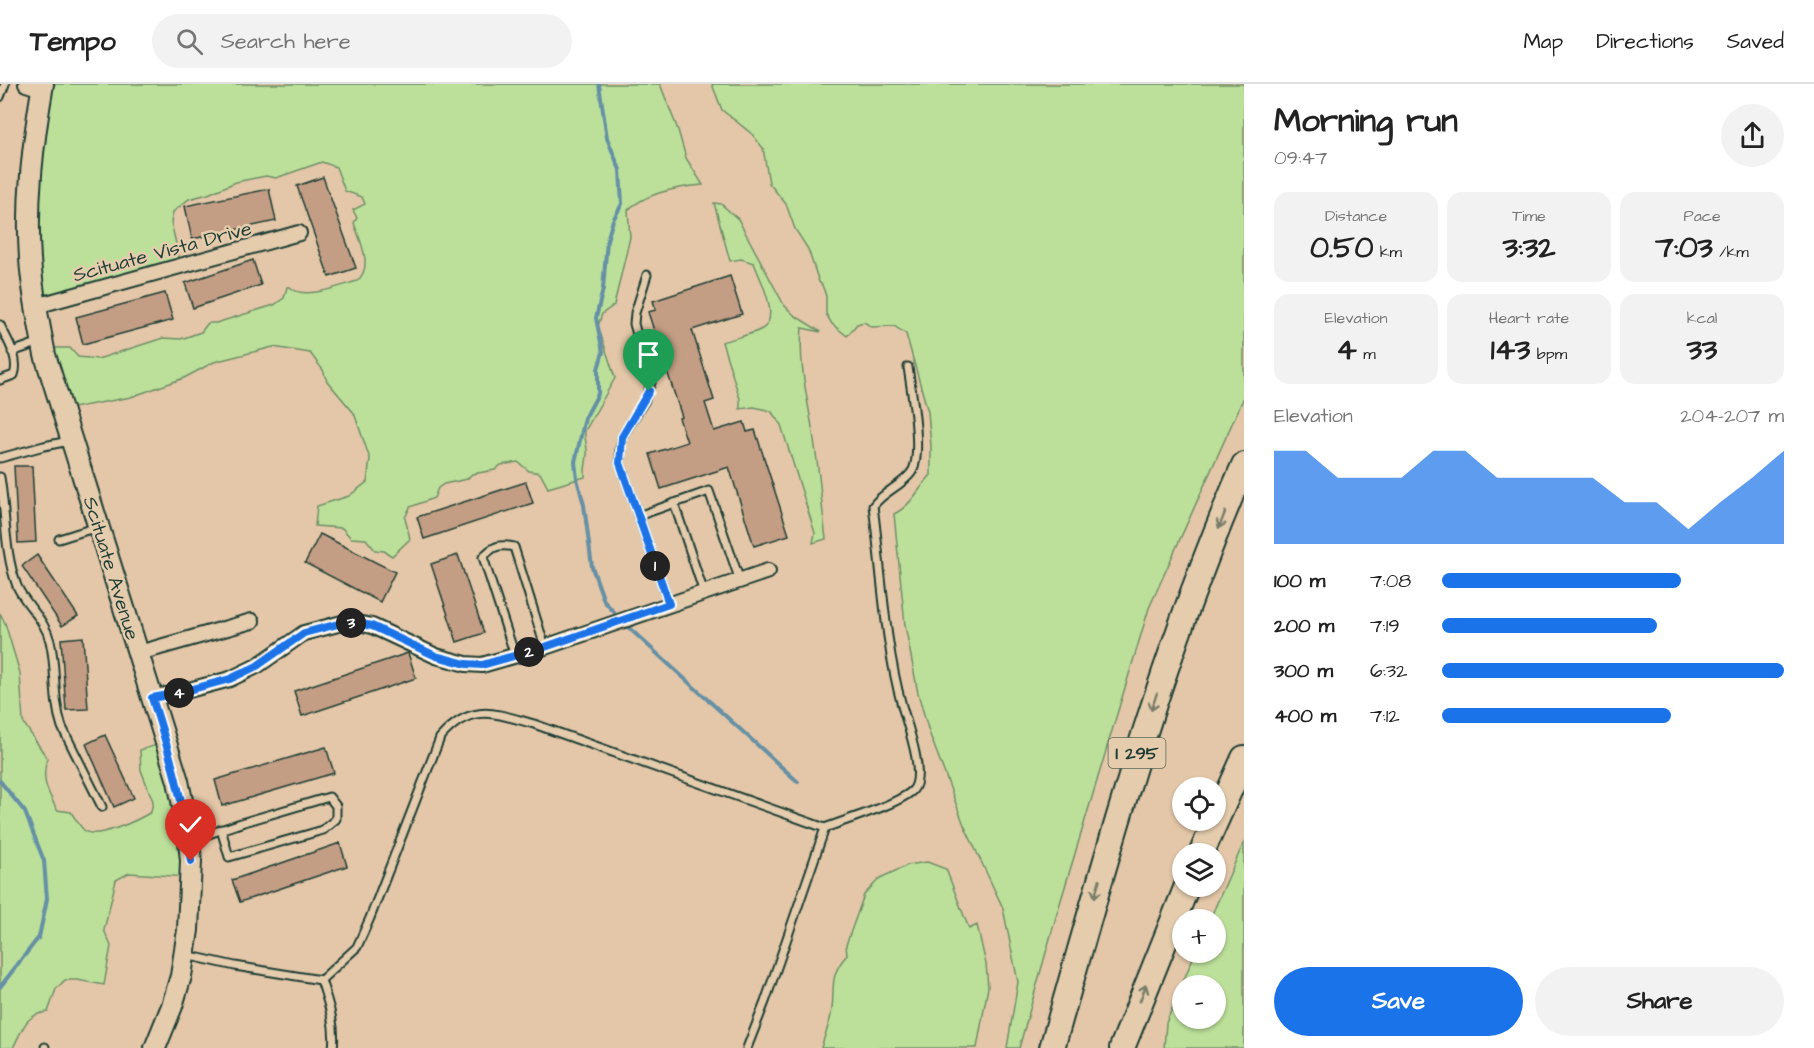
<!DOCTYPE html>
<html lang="en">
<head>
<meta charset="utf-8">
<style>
	body { margin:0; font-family:"Architects Daughter",sans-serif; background:#f2f2f2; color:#222; height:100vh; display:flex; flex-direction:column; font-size:22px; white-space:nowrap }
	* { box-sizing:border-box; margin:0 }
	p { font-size:20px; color:#767676 }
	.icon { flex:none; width:33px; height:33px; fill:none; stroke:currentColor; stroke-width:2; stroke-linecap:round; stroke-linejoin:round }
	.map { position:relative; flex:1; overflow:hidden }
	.panel { display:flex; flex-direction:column; background:#fff; width:570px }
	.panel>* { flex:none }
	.tools { position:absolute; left:1172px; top:693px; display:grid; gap:12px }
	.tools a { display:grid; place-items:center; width:54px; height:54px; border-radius:50%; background:#fff; box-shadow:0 2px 4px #0004; font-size:30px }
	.pin { position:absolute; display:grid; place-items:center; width:51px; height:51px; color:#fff; margin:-62px -26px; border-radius:50% 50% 50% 0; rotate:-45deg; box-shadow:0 0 6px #0007 }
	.pin .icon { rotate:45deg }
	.km { position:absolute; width:30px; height:30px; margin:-15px; border-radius:50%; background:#222; color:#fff; font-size:16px; line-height:30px; text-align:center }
	.round { display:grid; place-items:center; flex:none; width:63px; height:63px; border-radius:32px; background:#f2f2f2 }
	.overview { display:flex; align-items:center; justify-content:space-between; height:102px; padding:0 30px }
	h1 { font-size:33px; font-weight:700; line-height:45px }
	.stats { display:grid; grid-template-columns:repeat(3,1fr); gap:9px; height:102px; padding:6px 30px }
	.stats div { display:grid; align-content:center; border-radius:15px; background:#f2f2f2; text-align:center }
	.stats b { font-size:30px; font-weight:700 }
	.stats small { font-size:16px; font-weight:400 }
	.stats p { font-size:16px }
	.chart { height:168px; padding:12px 30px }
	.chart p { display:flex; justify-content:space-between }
	.chart svg { width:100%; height:108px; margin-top:6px; fill:#1a73e8; opacity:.7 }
	.action { display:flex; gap:12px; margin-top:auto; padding:12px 30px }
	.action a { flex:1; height:69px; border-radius:36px; background:#1a73e8; color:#fff; font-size:24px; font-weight:700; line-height:69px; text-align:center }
	.action a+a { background:#f2f2f2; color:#222 }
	ul { padding:0 30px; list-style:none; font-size:20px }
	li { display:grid; grid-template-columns:96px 72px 1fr; align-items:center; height:45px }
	li i { height:15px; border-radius:8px; background:#1a73e8 }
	header { display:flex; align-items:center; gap:36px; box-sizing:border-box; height:84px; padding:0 30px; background:#fff; border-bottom:2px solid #e0e0e0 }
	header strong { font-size:28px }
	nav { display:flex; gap:33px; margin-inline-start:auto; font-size:21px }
	.search { width:420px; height:54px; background:#f2f2f2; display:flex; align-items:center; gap:15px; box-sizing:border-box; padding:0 21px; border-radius:33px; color:#767676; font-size:22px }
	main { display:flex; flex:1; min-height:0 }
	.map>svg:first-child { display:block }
</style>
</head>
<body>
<header>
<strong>Tempo</strong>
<div class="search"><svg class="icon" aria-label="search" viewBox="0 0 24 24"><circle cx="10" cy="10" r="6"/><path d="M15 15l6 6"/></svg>Search here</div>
<nav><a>Map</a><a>Directions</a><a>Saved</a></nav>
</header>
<main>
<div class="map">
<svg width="1244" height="964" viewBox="0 0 1244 964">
	<rect width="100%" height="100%" fill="#e4c7a8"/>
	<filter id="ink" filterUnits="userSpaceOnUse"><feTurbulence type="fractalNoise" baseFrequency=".0167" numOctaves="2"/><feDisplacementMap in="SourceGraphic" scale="12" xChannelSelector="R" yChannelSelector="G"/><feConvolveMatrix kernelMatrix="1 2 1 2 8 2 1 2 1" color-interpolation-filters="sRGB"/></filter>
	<g filter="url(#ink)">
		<path fill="#bce09a" stroke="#6e8e67" stroke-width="1.5" fill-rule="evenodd" d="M42,0H660L678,46L686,74L703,101C679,103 646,109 628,126L630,153L614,221L602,230L598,242L615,294L585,347C584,355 587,359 587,367C588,374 584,382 585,393L548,404L540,389L529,387L518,378L501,381L495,386L472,390L467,395L444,400L438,404L434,414L410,423L405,434L410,455L392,472L384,467L375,466L366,455L351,454L342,444L315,442L317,422L349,412L367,398L370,375L354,329L327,297L323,286L310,269L273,263L214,278L184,294L131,313L62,326L45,264H70L78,273L98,275L163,254L181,255L201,248L208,239H216L274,221L284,214L287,203H290C303,217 340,202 357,197C374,183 360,157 354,139L357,134L353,126L365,120L362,113L345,107L336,83L322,78L276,94L266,92L236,98L208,110L189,115L173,128L171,138L181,182L36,221Z
			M712,0H1244V313L1149,524L1058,826L1019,964H1007L1018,898L1003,824L964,741L929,648L918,609L905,541L894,430C911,422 918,405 931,391V362L928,328L906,250L894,242L872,243L864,238L857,240L847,252L832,240L826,230V212L822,201L819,198L808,165L795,145L786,120L769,99L763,64L752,50L722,26Z
			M714,119L721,120L738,135L784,221L794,231L821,248L802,244C798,285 810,323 815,363C820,394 822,425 826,455L813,459L815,449L781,341L771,327L754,323L740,325V315L722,258C734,254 751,251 762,245C781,234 760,195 754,179L741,175L730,177Z
			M0,529L5,539L20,589L23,638L47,674C41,697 47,706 57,726L71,728C75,734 80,743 85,747C97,756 140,735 151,728L153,717L141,686L140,666L164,659L188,793L129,789L116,796L104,846L111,862L104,901L77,896H65L56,905L48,928C25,930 23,945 13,964H0Z
			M1244,758V964H1164L1166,939L1195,869L1215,868V836L1210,835ZM1182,902H1215V934H1182Z
			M927,778L946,785L969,845L977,841L986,880L988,903L977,964H821C824,953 829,942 831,931C836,906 827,893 847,871L846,861L864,811L880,794L908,781Z"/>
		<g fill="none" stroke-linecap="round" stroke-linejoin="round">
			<path stroke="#6590a5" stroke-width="4" d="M599,0L607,54L620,86L622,120L613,136L607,156L603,205L596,234L603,268L598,285V310L585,334L575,378L577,395L584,421L592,483L604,517L614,528
				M629,544L798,698
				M0,697L25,728L44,777L47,815L39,853L0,903"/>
		</g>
		<path fill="#c39e85" stroke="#1f3d34" stroke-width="1.5" d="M323,93L356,184L329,193L297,102Z
			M269,105L276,137L192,155L185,122Z
			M253,176L261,201L193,224L185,199Z
			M730,192L742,230L692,246L714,316L705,319L714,347L744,338L747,348L755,346L789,451L754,462L729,383L661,405L650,370L687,358L679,334L682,333L648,228L656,226L653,217Z
			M165,209L173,236L83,260L76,233Z
			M14,382H32L36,458L18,459Z
			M526,398L533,419L424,455L417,433Z
			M320,450L395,488L380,518L305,479Z
			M37,471L78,532L62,542L22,482Z
			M458,471L484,549L457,558L431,480Z
			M83,553L88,625L66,626L61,555Z
			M408,569L416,594L302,632L294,607Z
			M105,651L134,714L114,723L86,660Z
			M326,663L334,689L222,722L215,696Z
			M340,759L347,782L240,818L232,796Z"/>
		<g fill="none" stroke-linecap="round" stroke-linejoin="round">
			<defs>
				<path id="service" d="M0,13L5,0
					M647,191L635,229L634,240L651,299L645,316L622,353L620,366V379L669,520
					M0,241C7,255 20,275 14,291L0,296
					M12,268L40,258
					M0,374L44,362L69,357
					M0,393C6,428 4,468 17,502C26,522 45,535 50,557C57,585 52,613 62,643L102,723
					M674,419L704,509
					M638,432L709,407L740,497
					M59,455L97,443
					M515,572L483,473C493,462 499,460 514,463L545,563
					M191,756L241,739L329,713L336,722V735L323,746L229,773L221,745
					M186,871L235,882L321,896
					M321,896L357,863L370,834L440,654C471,618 494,629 534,640L825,744C845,736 899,720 913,706C926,691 907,640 902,622C884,556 882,489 873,422C884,407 900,403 911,389C924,373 911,305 908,283
					M321,896C328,918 336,941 333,964
					M45,964V963
					M747,964L765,918L825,744"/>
				<path id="minor" d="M26,0L42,5
					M36,222L299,149
					M139,569L252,537
					M152,613L174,610L230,595L257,582L304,549L342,539H357L372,542L436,572L466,580L482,581L545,563L768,487"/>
				<path id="secondary" d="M43,0C33,58 26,116 30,175C32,207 39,239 45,271L178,697L188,746L191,777L188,846L181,892L172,922L155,964"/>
				<path id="motorway" d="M1201,770L1244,674
					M1052,964C1108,767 1162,569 1244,381
					M1122,964L1187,802"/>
			</defs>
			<use href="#service" stroke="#1f3d34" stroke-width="11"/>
			<use href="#minor" stroke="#1f3d34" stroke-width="18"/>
			<use href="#secondary" stroke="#1f3d34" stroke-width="24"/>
			<use href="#motorway" stroke="#1f3d34" stroke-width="28"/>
			<use href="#service" stroke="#e4ccad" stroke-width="7"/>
			<use href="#minor" stroke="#e4ccad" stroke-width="14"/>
			<use href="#secondary" stroke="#e4ccad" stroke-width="20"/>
			<use href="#motorway" stroke="#e4ccad" stroke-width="24"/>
		</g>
		<defs><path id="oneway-shaft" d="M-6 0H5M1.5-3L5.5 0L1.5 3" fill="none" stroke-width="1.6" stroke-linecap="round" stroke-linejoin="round" transform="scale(1.5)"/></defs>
		<g stroke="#787d6a">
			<use href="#oneway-shaft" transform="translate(1222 436) rotate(112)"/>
			<use href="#oneway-shaft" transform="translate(1154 618) rotate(108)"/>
			<use href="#oneway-shaft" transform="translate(1097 805) rotate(106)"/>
			<use href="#oneway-shaft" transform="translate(1143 909) rotate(-69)"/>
		</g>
	</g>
	<g fill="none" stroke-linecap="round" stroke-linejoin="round" filter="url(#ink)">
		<defs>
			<path id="route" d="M191,777C184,718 170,670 152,614L174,610L230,595L257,582L304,549L342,539H357L372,542L436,572L466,580L482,581L545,563L669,520L620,379L622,353L649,307"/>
		</defs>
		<use href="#route" stroke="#fff" stroke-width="12"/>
		<use href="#route" stroke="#1a73e8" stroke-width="8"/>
	</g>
	<g text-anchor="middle" stroke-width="5" stroke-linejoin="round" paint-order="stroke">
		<rect fill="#e4ccad" stroke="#5a6858" stroke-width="1.5" x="1108.5" y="654" width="57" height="30" rx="4.5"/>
		<g font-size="18" font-weight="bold" fill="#1f3d34">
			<text x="1137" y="675">I 295</text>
		</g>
		<g font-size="20" fill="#1f3d34" stroke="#e4ccad">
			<text transform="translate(162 167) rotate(-15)" y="7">Scituate Vista Drive</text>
			<text transform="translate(112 484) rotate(73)" y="7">Scituate Avenue</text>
		</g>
	</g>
</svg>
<div class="tools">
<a><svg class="icon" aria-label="locate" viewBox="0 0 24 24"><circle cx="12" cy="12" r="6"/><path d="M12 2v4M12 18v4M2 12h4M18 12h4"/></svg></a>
<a><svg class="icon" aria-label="layers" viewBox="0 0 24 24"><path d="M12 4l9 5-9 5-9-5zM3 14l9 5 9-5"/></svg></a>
<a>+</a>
<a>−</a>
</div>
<div class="pin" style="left:649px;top:307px;background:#1e9e55"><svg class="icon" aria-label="arrive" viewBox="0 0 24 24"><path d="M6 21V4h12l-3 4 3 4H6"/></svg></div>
<div class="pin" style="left:191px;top:777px;background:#d93025"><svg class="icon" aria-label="check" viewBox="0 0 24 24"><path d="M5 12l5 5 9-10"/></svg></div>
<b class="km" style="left:655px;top:482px">1</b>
<b class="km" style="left:529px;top:568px">2</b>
<b class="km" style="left:351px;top:539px">3</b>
<b class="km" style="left:179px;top:609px">4</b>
</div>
<section class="panel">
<div class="overview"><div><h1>Morning run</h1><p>09:47</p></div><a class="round"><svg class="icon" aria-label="share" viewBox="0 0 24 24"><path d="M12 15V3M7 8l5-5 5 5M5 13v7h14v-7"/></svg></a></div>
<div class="stats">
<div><p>Distance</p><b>0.50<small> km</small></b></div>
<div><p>Time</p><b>3:32</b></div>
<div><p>Pace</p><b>7:03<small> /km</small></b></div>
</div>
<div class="stats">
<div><p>Elevation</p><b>4<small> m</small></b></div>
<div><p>Heart rate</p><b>143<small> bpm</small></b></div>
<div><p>kcal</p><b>33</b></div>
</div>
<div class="chart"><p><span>Elevation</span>204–207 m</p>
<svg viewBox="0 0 160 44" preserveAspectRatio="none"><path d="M0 44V6L10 6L20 17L30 17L40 17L50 6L60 6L70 17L80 17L90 17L100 17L110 27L120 27L130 38L140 27L150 17L160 6V44z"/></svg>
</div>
<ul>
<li><b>100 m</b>7:08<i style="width:70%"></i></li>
<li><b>200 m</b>7:19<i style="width:63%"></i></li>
<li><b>300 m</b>6:32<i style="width:100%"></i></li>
<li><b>400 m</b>7:12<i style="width:67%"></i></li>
</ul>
<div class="action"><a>Save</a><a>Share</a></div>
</section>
</main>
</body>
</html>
